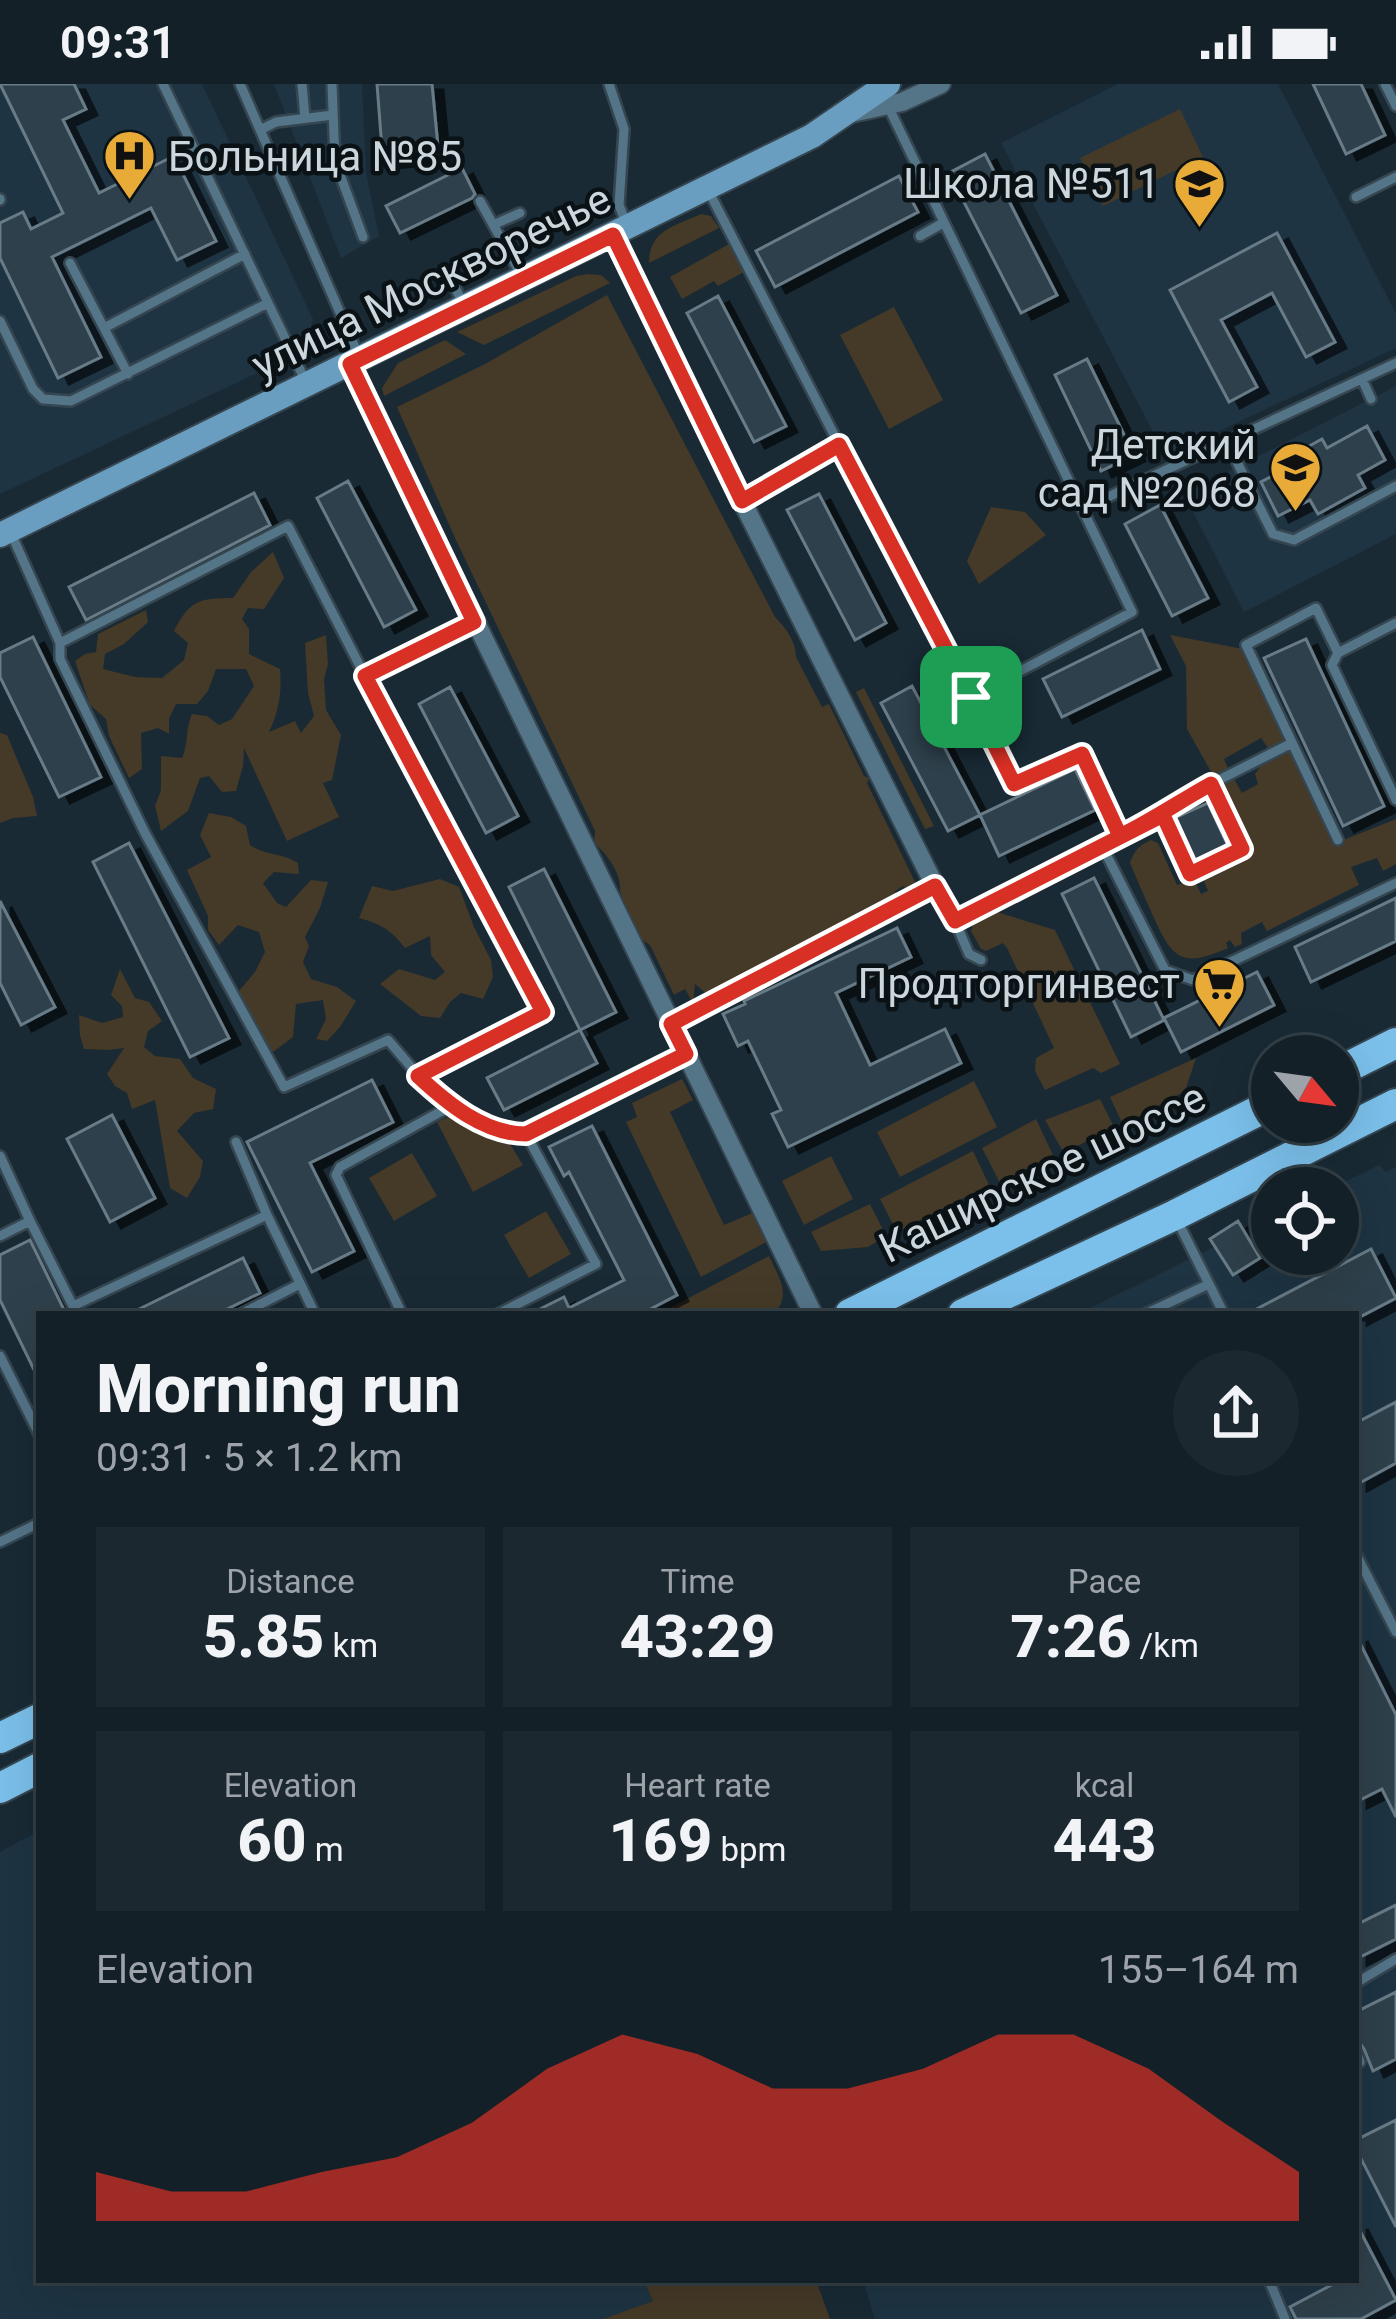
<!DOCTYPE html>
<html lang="en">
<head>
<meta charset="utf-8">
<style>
	body { margin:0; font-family:Roboto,sans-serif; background:#1c2830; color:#f1f3f6; height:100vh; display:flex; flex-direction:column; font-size:45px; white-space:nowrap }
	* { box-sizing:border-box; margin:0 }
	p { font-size:39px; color:#9da3a8 }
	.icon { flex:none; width:66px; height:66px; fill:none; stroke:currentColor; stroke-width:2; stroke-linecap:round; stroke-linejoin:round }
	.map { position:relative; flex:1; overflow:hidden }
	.sheet { position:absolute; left:36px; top:1227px; width:1323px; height:972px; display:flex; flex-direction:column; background:#132028; border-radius:0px; box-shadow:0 12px 48px #0002,0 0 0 3px #323e45 }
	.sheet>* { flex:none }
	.needle { width:78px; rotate:119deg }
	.fabs { position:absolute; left:1251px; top:951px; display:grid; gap:24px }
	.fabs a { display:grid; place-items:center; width:108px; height:108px; border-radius:50%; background:#132028; box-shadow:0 12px 48px #0002,0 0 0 3px #323e45; font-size:60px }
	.pin { position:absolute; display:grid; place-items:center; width:102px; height:102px; color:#fff; margin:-51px; border-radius:24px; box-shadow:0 6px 18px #0006 }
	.round { display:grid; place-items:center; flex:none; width:126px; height:126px; border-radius:63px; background:#1c2830 }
	.head { display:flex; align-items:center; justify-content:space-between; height:204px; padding:0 60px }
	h1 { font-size:66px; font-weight:800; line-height:90px }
	.figures { display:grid; grid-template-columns:repeat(3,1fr); gap:18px; height:204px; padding:12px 60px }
	.figures div { display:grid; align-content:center; border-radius:0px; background:#1c2830; text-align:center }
	.figures b { font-size:60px; font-weight:800 }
	.figures small { font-size:33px; font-weight:400 }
	.figures p { font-size:33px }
	.chart { height:336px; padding:24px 60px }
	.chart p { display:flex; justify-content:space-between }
	.chart svg { width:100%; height:216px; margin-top:12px; fill:#d93025; opacity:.7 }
	.status { display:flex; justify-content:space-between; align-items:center; height:84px; padding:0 60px; background:#132028; direction:ltr }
	.status svg { height:33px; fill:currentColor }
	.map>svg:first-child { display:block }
</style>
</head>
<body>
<div class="status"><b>09:31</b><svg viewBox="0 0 49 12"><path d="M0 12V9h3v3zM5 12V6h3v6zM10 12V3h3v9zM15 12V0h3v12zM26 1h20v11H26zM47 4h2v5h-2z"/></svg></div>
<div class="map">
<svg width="1396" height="2235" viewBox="0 0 1396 2235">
	<defs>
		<filter id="shadow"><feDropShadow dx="11" dy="6" stdDeviation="0" flood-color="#0009"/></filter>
	</defs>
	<rect width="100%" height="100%" fill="#192a35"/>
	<path fill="#1e3443" d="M0,0H202L313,235L306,266L0,410Z
		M274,0H362L366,89L379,152L341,174Z
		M1118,0H1278L1396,230V264L1166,372L1001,59Z
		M1396,302V450L1244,528L1184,410Z
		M1379,1081L1386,1088L1396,1083V2235H875L863,2196H1356V1230H1078L1214,1163L1210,1155L1238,1137L1244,1147L1272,1133V1170H1338V1104H1332Z
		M39,1747V2196H644L654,2217L603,2235H0V1768Z"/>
	<path fill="#453927" d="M1180,25L1203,73L1103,122L1080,74Z
		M701,130L711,132L719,144L649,179C649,146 675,142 701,130Z
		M729,160L744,188L718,202L714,197L682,215L670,193Z
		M588,190L601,191L610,199L484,261L457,248L576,192Z
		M607,211L775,533C785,543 796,557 796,573L822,623L829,620L864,692L869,694L867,699L916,800L907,805L903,802L895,807L899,812L873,826L857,841L845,840L776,877L768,885C751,887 727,899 715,912H709L695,900L693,919L685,905L674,911L650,861L639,854L620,808C622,790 607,770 594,759L595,747L455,454L397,323L485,280Z
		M894,223L943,316L889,345L840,251Z
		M445,256L466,270L384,312L382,304L398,279Z
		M991,423L1025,428L1046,451L979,500L967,477Z
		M273,468L284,494L264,525L248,524L242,535L249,545V570L280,585C282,608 279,627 269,648L295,637L301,649L314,632L308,609L305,559L326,551L328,580L324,595L326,626L341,651L332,696L323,699L339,733L287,757L244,664L243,682L236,707L222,708L209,692L200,694L188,727L161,747L155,722L161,706V672L182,674C189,658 185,646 192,630L207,632L219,641L232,635L254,602L246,585H216L208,607L197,620H176L169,635V650L158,644L141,649L142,685L129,694L109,652L106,635L90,621L75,577L85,570L96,568L98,550L146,526L148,538L124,560L105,570L103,585L135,593L162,594L184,576L188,559L174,547C190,516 199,514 233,514L251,488Z
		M1170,551L1243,565L1284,656L1268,664L1261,654L1224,675L1229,686L1214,693L1187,645L1186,582Z
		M864,604L934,742L925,745L856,608Z
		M0,649L7,651L33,713L37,732L13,734L0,739Z
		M1290,666L1336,759L1396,735V780L1383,787L1377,774L1351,783L1359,801L1267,847L1262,838L1241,849L1242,860L1235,863L1230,856L1226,859L1228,864C1183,884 1173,876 1154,834C1146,816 1138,798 1130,779C1134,767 1139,761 1151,756L1158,759L1177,801L1194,795L1201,810L1208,807L1202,792L1253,767L1221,702L1234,695L1242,709L1258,700L1255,690L1262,680Z
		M209,729L231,733L246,742L250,761C266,772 280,768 298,779L299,790L274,788L263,799L277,819L286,823L311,796L328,798L320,824L305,853L309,862L303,878L311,895L337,903L356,917L340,943L327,957L316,955L326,935L323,916L296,920L293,953L273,968L242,927L238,908L255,888L265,868L259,848L238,841L219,861L208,846V832L187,786L211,773L200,751Z
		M440,795L459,803L474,843L491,876L493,893L483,915L461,909L450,918L440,934L421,932L380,900L399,885L435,896L445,888L431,871L430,852L405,864C391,846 381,840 359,834L372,802L393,807Z
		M997,828L1055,846L1120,980L1101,989L1093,984L1045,1006L1035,987L1036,974L1054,964L1007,864L1003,859L986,867L981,865L971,847L974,839Z
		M120,885L135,914L149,918L162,937L148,947L144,963L155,972L180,975L193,994L216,1005L213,1025L194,1029L177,1047L203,1077L200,1093L187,1114L170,1104L155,1016L132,1025L127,1009L115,1002L107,990L124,964L108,966L84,965L80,951L79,931L102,939L123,933L122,922L111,911Z
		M1196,974L1185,1007L1123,1041L1110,1013Z
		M682,995L693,1016L670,1028L724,1141L755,1128L768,1157L701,1193L626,1038L637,1033L632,1019Z
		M974,997L997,1043L900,1093L877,1048Z
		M1100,1015L1114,1043L1064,1069L1045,1036Z
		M453,1031L510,1060L523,1081L473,1108L437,1038Z
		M1036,1035L1053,1071L1000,1099L982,1064Z
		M973,1067L989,1101L897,1148L880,1115Z
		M412,1069L437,1112L394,1137L369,1094Z
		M831,1072L853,1115L804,1141L782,1097Z
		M870,1120L886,1152L868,1163L821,1167L811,1148Z
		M546,1127L571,1170L529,1194L504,1151Z
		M769,1172C779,1194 792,1210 774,1230H658Z
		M644,2196H816L830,2235H603L653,2217Z"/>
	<path fill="#2f404b" stroke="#687b88" stroke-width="3" filter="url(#shadow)" d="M0,0H74L86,25L63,36L99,109L174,72L216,157L177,176L151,124L52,173L101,273L58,294L0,174V139L23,128L31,145L63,129Z
		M377,0H432L439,73L383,78Z
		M1313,0H1361L1385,51L1346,70Z
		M985,70L1057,211L1021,229L949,89Z
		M462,84L475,110L472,114L400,149L386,122Z
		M899,92L918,128L775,203L756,167Z
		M1277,149L1335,258L1306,273L1272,209L1221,236L1257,303L1229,318L1170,206Z
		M718,212L786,342L754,358L687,229Z
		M1087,275L1134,371L1101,387L1055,291Z
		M1367,342L1385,376L1358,391L1365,404L1318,430L1310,416L1278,432L1261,398L1306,374L1302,366L1322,355L1327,364Z
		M348,397L416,526L384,543L317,414Z
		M254,409L270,441L86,536L69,503Z
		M819,410L886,539L855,556L787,426Z
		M1160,421L1208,514L1172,532L1125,440Z
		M1142,546L1160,585L1062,633L1043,595Z
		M33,553L101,693L59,713L0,593V569Z
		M1306,555L1384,722L1343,742L1264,574Z
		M912,602L980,731L948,747L881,619Z
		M450,603L518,732L486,749L419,620Z
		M1075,685L1095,726L999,772L980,731Z
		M1208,719L1228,762L1195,778L1175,734Z
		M129,759L229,954L190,973L93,778Z
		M544,785L616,928L580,946L509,803Z
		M1094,794L1164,936L1131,953L1062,810Z
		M1396,814V857L1311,898L1295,863Z
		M0,817L55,923L21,941L0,899Z
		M897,844L911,873L836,909L870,981L945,945L961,979L788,1063L772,1030L781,1026L748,957L738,962L723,930L745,920L744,917Z
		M1257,888L1274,921L1181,968L1164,934Z
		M580,946L597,979L504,1026L487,994Z
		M372,996L393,1038L310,1079L354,1167L312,1188L247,1058Z
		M112,1031L155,1114L110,1138L67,1055Z
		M592,1042L677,1211L641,1230H530L564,1213L569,1224L624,1196L569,1088L564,1092L549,1063Z
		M1238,1137L1260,1174L1233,1191L1210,1155Z
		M30,1156L66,1230H39V1296L0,1216V1171Z
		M1371,1165L1396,1214L1356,1235V1230H1247Z
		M243,1174L260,1209L217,1230H129Z
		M1396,1318V1379L1356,1401V1339Z
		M1356,1551L1396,1631V1733L1382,1705L1356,1718Z
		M1396,1821V1855L1356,1875V1841Z
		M1396,1908V1975L1373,1987L1364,1965L1356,1953V1928Z
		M1396,2036V2143L1356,2065V2056Z
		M1356,2139L1396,2216L1361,2235H1296L1290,2223L1341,2196H1356Z"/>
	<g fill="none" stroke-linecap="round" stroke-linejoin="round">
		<defs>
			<path id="service" d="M163,0L305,296
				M240,0L358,270
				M302,0L305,34
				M332,0L335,77L363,153
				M609,0L624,45L619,121L626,139
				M1385,0L1396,22
				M888,22L1132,528L971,613
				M260,46L276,38L333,31
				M707,104L1014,700L1082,670L1120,752L955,837L969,870L981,876
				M1356,113L1396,93
				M0,115V116
				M480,117L521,191
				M493,141L520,129
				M920,152L943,139
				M70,179L128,290
				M452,198L463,219
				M0,237L33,305L43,315L71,317L268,219
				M104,244L245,170
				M1362,295L1371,315
				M1227,358L1273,450L1294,456L1396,402
				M742,417L839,361
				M1082,425L1396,279
				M10,447L60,559V575L145,749L284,1003L388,956L418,991L451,1022
				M60,559L288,442L365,592L543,928L418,991
				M1338,569L1396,539
				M365,592L474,539
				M1163,731L1189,791L1242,765L1211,700
				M1120,752L1163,731L1170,722L1211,700L1290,660
				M1338,756L1246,561L1316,524L1338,569L1332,581L1396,716
				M1102,762L1165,886L1193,896L1396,799
				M671,940L935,802
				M236,1058L267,1131
				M0,1072L30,1137
				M1177,1136L1224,1230
				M0,1152L30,1137L77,1230
				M73,1222L267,1131L315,1230
				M241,1230L300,1200
				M402,1230L336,1091L340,1083L451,1022L509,1050H526
				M498,1230L596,1180L526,1050L685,970
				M1145,1230L1207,1201
				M0,1272L39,1350
				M0,1458L39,1439
				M1356,1470L1396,1548
				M1356,1899L1396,1875
				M1356,1968L1360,1978
				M1269,2196L1285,2235"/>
			<path id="minor" d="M852,29L902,18L941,0
				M613,151L742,417L935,802L955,837
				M350,280L813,1230"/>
			<path id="secondary" d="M0,451L812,52L888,0"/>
			<path id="primary" d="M1338,988L1396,959
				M850,1230L1272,1020
				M963,1230L1175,1131L1396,1020
				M0,1654L39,1635
				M0,1704L39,1684"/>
		</defs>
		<use href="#service" stroke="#354650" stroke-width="14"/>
		<use href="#minor" stroke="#354650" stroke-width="22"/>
		<use href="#secondary" stroke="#354650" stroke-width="28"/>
		<use href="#primary" stroke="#354650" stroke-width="34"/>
		<use href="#service" stroke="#547488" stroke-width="9"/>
		<use href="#minor" stroke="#547488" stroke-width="18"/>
		<use href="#secondary" stroke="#6a9ec0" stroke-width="24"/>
		<use href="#primary" stroke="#7bc0eb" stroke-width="30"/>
	</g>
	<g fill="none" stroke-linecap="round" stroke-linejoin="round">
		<defs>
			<path id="route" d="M971,613L839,361L742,417L613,151L350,280L474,538L365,592L543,928L418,992C447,1019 484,1050 526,1050L686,970L671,940L935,802L955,837L1163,731L1190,790L1242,765L1211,700C1180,717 1153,736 1120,752L1082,670L1014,700L971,613"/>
		</defs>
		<use href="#route" stroke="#fff" stroke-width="24"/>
		<use href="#route" stroke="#d93025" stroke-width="15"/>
	</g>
	<defs>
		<symbol id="hospital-pin" viewBox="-11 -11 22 30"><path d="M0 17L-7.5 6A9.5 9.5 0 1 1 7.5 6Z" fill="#e9ab38" stroke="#0a1216"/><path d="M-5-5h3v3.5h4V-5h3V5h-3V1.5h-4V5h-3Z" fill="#111"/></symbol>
		<symbol id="school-pin" viewBox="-11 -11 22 30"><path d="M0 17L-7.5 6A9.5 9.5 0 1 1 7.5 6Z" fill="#e9ab38" stroke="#0a1216"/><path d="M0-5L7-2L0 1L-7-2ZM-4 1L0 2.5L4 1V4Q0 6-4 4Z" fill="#111"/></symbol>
		<symbol id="supermarket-pin" viewBox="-11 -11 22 30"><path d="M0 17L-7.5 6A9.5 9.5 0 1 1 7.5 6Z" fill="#e9ab38" stroke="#0a1216"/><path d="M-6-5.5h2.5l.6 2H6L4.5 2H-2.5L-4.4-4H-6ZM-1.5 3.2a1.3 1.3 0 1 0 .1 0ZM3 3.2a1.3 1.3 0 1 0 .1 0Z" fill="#111"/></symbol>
	</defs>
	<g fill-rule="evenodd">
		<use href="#hospital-pin" x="100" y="42" width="59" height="81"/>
		<use href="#school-pin" x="1170" y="70" width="59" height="81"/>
		<use href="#school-pin" x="1266" y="354" width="59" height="81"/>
		<use href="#supermarket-pin" x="1190" y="870" width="59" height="81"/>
	</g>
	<g text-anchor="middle" stroke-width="9" stroke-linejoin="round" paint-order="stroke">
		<g font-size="42" fill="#cbd6dd" stroke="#0a1216" text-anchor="end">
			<text x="168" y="87" text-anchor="start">Больница №85</text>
			<text x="1160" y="114">Школа №511</text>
			<text x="1256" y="375">Детский<tspan x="1256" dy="48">сад №2068</tspan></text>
			<text x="1180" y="914">Продторгинвест</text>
		</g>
		<g font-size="42" fill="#cbd6dd" stroke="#0a1216">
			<text transform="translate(431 197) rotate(-26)" y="15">улица Москворечье</text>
			<text transform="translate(1042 1088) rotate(-26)" y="15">Каширское шоссе</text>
		</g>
	</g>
</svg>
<div class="fabs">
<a><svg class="needle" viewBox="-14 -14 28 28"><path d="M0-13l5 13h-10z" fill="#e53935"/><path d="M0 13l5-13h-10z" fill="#9da3a8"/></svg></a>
<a><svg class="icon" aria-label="locate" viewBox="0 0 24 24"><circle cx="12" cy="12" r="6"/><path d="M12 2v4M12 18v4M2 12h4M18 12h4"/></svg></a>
</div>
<div class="pin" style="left:971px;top:613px;background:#1e9e55"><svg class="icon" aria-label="arrive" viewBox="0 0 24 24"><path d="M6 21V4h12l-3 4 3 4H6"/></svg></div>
<section class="sheet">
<div class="head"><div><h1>Morning run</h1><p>09:31 · 5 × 1.2 km</p></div><a class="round"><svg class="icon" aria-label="share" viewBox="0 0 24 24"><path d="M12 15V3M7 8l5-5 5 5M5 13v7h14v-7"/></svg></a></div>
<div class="figures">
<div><p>Distance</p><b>5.85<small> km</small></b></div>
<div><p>Time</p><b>43:29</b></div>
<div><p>Pace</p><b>7:26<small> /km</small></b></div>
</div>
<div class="figures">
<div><p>Elevation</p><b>60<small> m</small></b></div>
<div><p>Heart rate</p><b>169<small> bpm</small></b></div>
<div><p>kcal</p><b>443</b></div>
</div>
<div class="chart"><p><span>Elevation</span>155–164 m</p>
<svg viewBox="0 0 160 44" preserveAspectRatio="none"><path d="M0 44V34L10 38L20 38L30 34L40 31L50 24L60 13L70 6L80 10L90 17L100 17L110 13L120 6L130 6L140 13L150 24L160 34V44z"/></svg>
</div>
</section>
</div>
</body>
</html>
